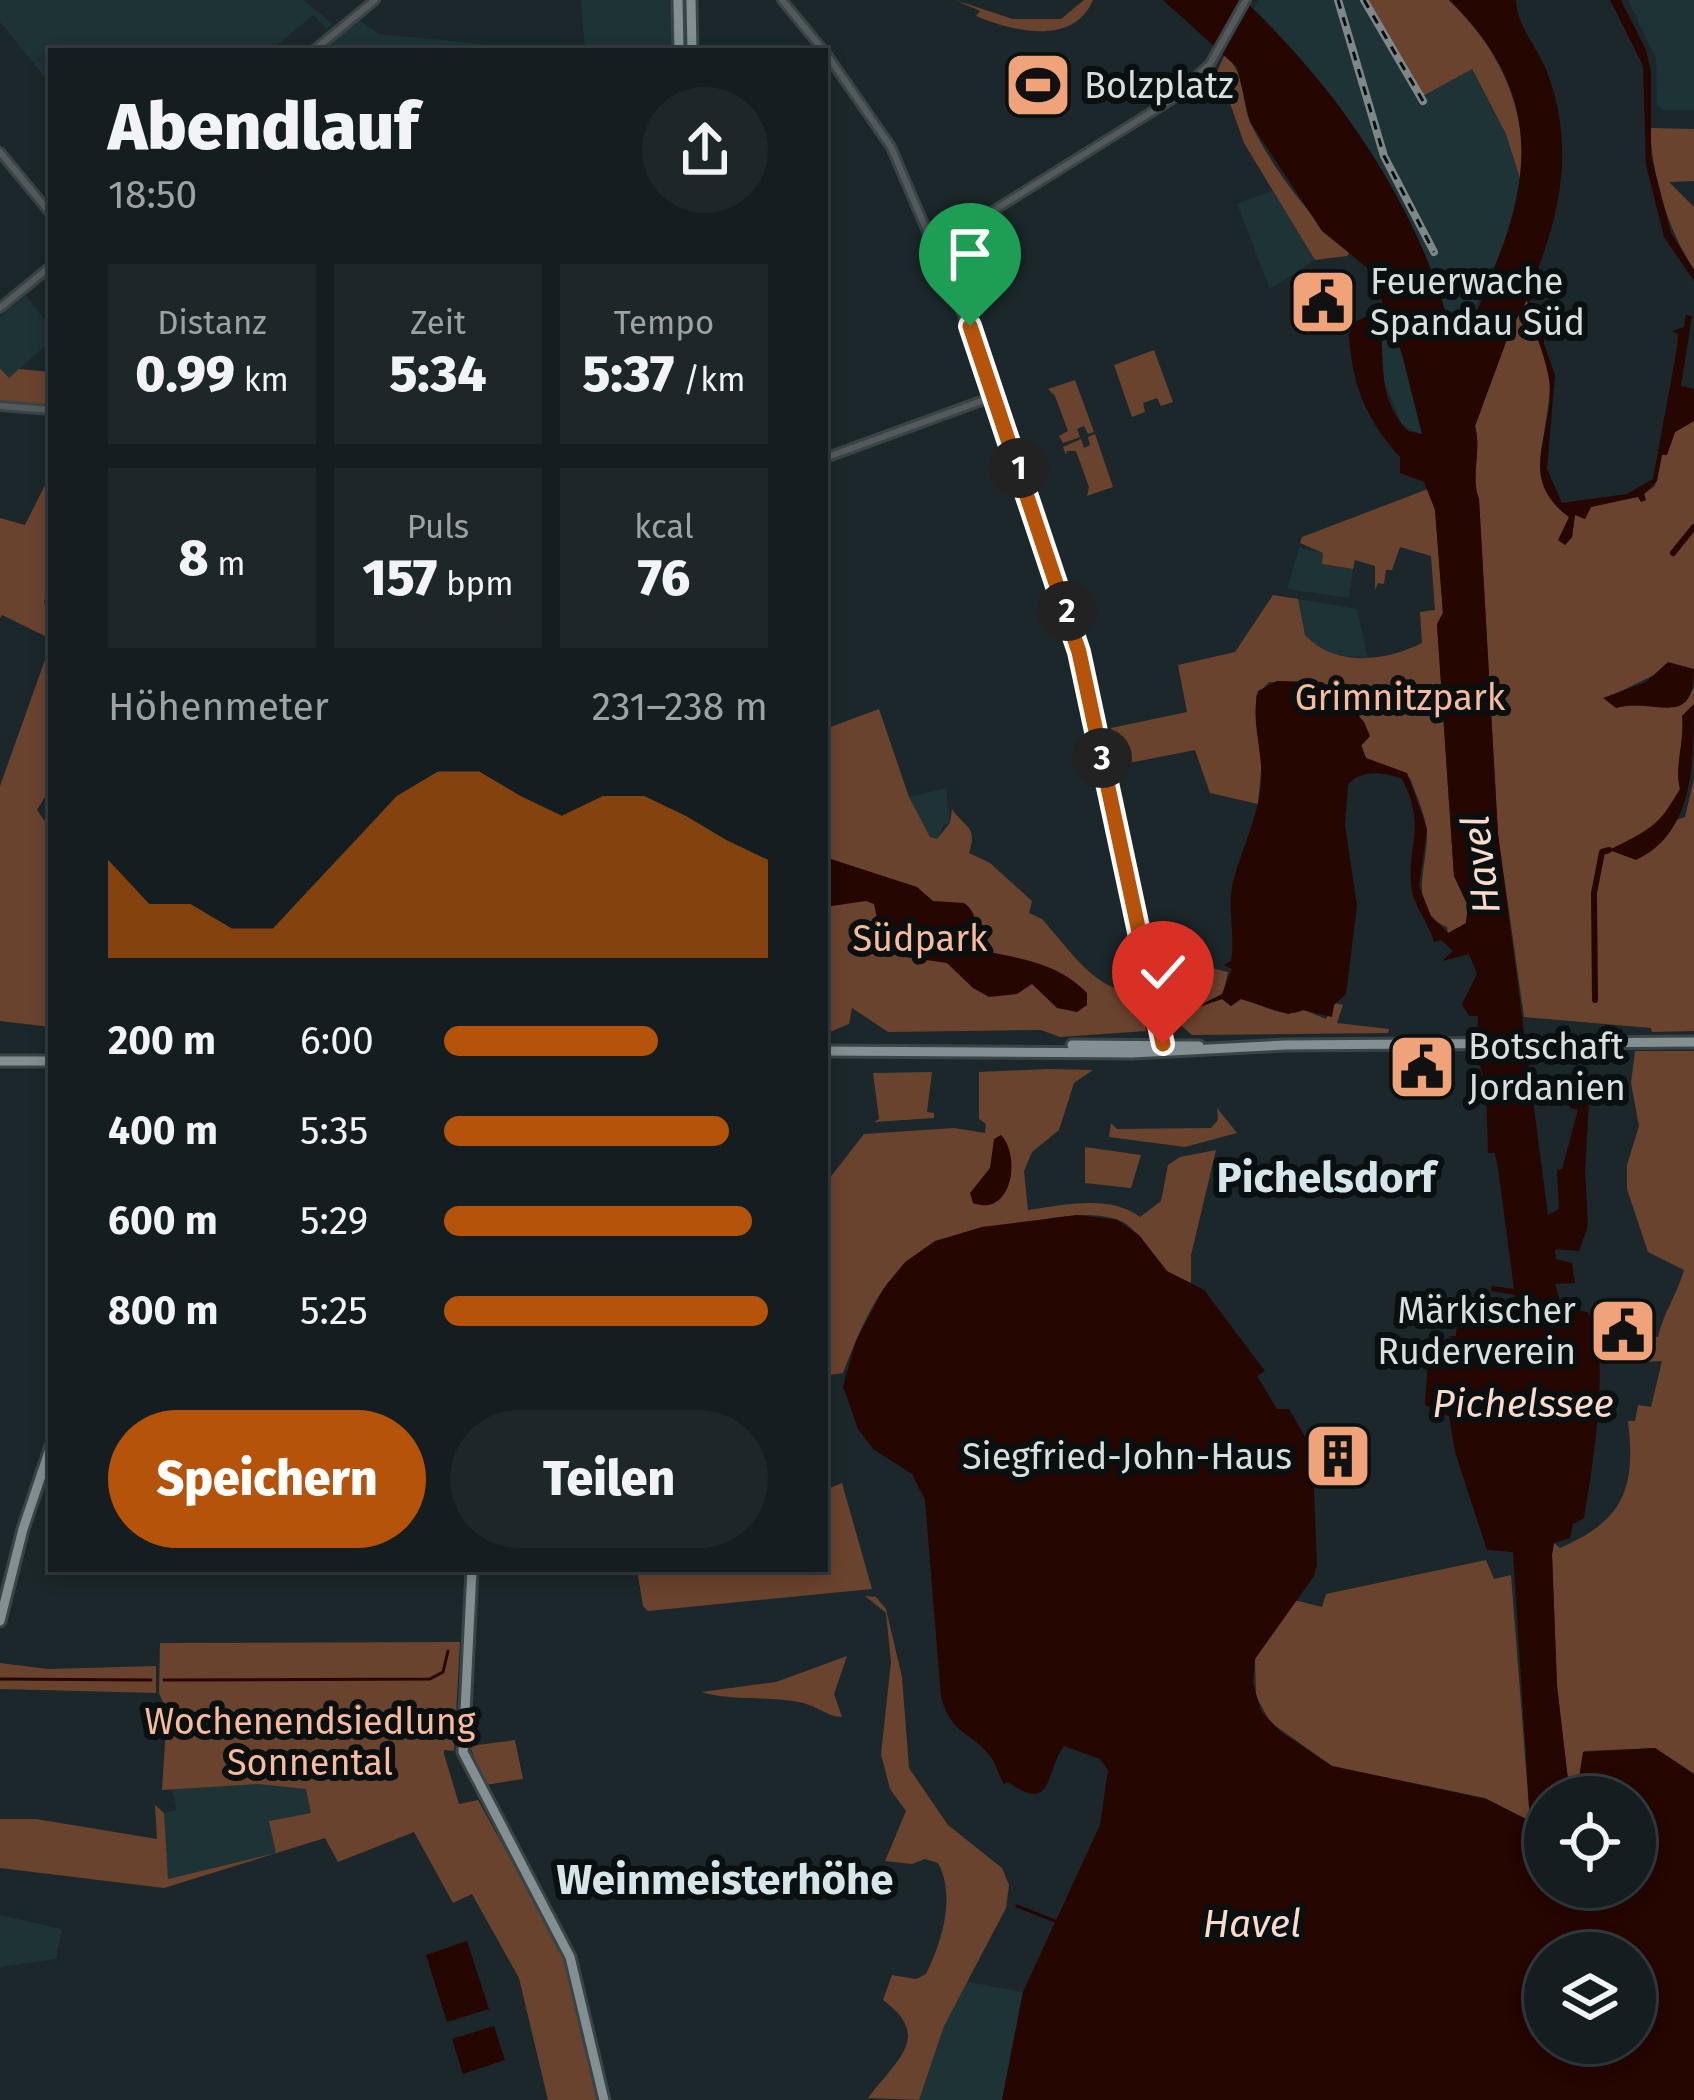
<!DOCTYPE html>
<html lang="de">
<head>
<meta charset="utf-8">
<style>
	body { margin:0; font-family:"Fira Sans",sans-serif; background:#1d2629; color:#f1f3f6; height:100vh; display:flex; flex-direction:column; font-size:45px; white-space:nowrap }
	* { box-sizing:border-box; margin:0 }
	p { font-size:39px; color:#9da2a5 }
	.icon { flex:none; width:66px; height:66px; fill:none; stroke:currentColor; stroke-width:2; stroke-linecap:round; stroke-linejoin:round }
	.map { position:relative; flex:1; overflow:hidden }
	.side { position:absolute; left:48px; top:48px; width:780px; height:1524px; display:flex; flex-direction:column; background:#141d20; border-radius:0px; box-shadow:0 6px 18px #0003,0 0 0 3px #333b3e }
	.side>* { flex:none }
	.tools { position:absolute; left:1524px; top:1776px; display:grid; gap:24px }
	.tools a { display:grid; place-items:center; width:132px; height:132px; border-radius:50%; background:#141d20; box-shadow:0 6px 18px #0003,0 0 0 3px #333b3e; font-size:60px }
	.pin { position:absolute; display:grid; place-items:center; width:102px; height:102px; color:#fff; margin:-123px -51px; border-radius:50% 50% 50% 0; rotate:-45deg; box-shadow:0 0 12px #0007 }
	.pin .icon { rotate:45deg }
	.km { position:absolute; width:60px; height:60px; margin:-30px; border-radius:50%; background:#222; color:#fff; font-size:33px; line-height:60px; text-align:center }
	.round { display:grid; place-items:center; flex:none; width:126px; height:126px; border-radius:63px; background:#1d2629 }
	.summary { display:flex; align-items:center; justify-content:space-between; height:204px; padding:0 60px }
	h1 { font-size:66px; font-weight:800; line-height:90px }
	.stats { display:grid; grid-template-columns:repeat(3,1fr); gap:18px; height:204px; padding:12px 60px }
	.stats div { display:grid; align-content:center; border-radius:0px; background:#1d2629; text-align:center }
	.stats b { font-size:51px; font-weight:800 }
	.stats small { font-size:33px; font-weight:400 }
	.stats p { font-size:33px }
	.chart { height:336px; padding:24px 60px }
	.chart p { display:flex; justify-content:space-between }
	.chart svg { width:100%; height:216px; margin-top:12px; fill:#b45309; opacity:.7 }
	.action { display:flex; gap:24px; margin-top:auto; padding:24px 60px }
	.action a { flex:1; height:138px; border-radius:72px; background:#b45309; color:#fff; font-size:48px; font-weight:800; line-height:138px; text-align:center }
	.action a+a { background:#1d2629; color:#f1f3f6 }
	ul { padding:0 60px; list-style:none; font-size:39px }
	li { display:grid; grid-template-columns:192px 144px 1fr; align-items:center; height:90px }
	li i { height:30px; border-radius:15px; background:#b45309 }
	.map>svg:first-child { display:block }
</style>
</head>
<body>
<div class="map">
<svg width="1694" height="2100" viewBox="0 0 1694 2100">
	<rect width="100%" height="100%" fill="#1b272a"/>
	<path fill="#1e3336" d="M0,0H303L333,24L327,29L313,15L270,51H51V85L0,22Z
		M581,0H675L676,51H585Z
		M1259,0H1362L1421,97L1471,69L1506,134L1522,185L1512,226L1461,341L1452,336L1415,235L1368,150L1332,96L1253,9Z
		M1628,0H1694V110H1663L1657,105L1656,59Z
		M359,20L379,34L552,51H320Z
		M1274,190L1315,260L1270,289L1237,204Z
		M26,296L51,327V341L9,378L0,368V317Z
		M1387,309L1410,380L1422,435L1402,425L1380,371L1376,311Z
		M1299,548L1324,553L1323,564L1353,569L1349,598L1287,589Z
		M1298,599L1357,609L1368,658L1337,655L1315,645L1305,635Z
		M946,788L950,823L944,825L937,840L930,837L909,797Z
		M258,1784L307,1789L312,1813L277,1853L167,1879L164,1813L176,1810L172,1789Z
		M0,1915L62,1929L56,1959L0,1967Z
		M947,1978L1023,1992L1002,2100H913Z"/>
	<path fill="#6a432e" d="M955,0L1013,19H1061L1084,0H1093C1073,47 1012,31 976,16L980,11Z
		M1362,0H1449C1502,52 1528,110 1522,185L1506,134L1472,69L1421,97Z
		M1224,56C1247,71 1240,101 1251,124C1271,166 1314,225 1351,251L1347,256L1315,260L1244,143L1225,89L1212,83Z
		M1650,128L1694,129V181L1669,182L1694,207V270C1667,227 1653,180 1650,128Z
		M1527,298C1530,326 1549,354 1550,382C1550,428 1522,484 1569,517L1559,540L1565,545L1572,537L1575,514L1585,519L1591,507L1644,494L1655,486L1662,454H1667L1675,432L1694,421V669L1654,675L1619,692L1616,708C1652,698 1671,723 1694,688V704L1682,716C1686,742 1674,764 1680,789L1656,827L1685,817L1694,779V1031L1652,1032L1651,1028L1524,1017L1498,834L1479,499C1470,475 1482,451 1475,426L1510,331Z
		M1154,350L1173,402L1161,406L1157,398L1143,403L1145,412L1132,417L1114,365Z
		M0,368L9,378L19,369L51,372V407L0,403Z
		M1075,380L1094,432L1088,434L1084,426L1077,429L1080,437L1063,443L1059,436L1068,431L1055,396L1048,389Z
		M1095,434L1113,487L1087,496L1089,487L1076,451H1067L1066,455L1063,447L1081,439L1084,448L1090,445L1088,437Z
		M47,481H51V587L44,601L45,606L51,593V639L2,615L0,618V518L25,525Z
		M1428,489L1435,510L1443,613L1437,624L1454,876L1468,906L1466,923L1448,934L1447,927C1406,910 1428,865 1427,833C1426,815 1416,795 1410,778L1366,758L1347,703L1322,682H1269L1256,696L1262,760L1258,804L1210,793L1195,750L1119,765L1111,728L1187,712L1178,665L1235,652L1273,595L1298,599L1305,635C1336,668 1386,661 1422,643L1420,612L1435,610L1431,556L1400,547L1392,570H1386L1384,584L1378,583L1375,590V566L1355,560L1353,569L1322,564L1323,553L1300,543L1302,537Z
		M51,643V787L37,810L51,830V1027L0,1021V786Z
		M879,709L909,797L930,837L937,839L950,823L952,809C965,828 978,826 969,853L990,863L1032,901L1029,913L1042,919C1070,950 1097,995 1142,993L1146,1031L1060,1037L1041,1030L888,1032L852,1008L849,1024L830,1032L825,994V729Z
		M1186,962L1228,972L1223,994L1197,1008L1222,999L1231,1006L1241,999C1262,1003 1281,1020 1304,1010L1326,1019L1335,1003L1343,1005L1337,1023L1389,1029L1388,1033L1192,1035L1161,1008L1158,990L1178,979Z
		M1635,1051H1694V1774L1655,1748L1584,1751L1576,1797H1570L1557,1686L1552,1554L1554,1543L1560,1548C1624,1520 1636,1489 1628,1421H1635L1638,1405L1651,1407L1662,1361L1642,1362L1631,1322H1644L1646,1336L1658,1337C1663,1313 1677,1295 1684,1270L1648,1252L1627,1189V1165L1639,1126L1631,1083Z
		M1048,1069L1093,1070L1074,1083L1059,1130L1032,1152L1024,1171L1028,1210C1063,1205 1110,1194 1140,1217L1161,1201L1168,1165L1180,1157L1216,1150L1191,1255V1283C1181,1278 1168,1274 1159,1265C1144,1249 1139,1227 1116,1219C1087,1210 1054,1218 1025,1222C911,1237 884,1266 843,1373L829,1375L825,1184L864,1134L954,1128L985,1133L986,1124L979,1119V1072Z
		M932,1072L927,1112L934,1113V1118L874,1122L879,1119L873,1073Z
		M1217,1108L1237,1133L1185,1147L1109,1137L1111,1123L1117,1129L1211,1128L1218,1120Z
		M1085,1147L1141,1155L1131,1188L1085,1183Z
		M842,1483L872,1589L648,1611L643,1606L637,1569H825V1490Z
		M1486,1560L1494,1579L1511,1575L1530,1821L1485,1798L1332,1766L1270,1722L1256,1696L1255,1659L1294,1600L1322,1607L1326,1594Z
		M865,1596L876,1597L886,1609L902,1677L909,1768L948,1825L1002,1868L1009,1885L1006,1908L944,2026L919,2100L868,2098C897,2059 933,2037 883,2000L892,1975L916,1979L926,1974C942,1942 956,1896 938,1863L925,1859L912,1864L885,1861L906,1811L890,1789L881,1754L891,1662L886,1613Z
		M460,1642L454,1751L444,1750V1754L459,1804L478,1800L559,1947L579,2007L598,2100H548L519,1978L472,1894L453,1903L414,1832L338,1862L325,1838L164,1888L0,1868V1819H36L157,1839L155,1805L164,1813L168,1879L276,1853L269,1821L311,1813L306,1789L258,1784L162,1790L167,1712L159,1693L160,1643Z
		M847,1656L834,1694L842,1717C827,1717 815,1704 798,1702C766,1696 733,1701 701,1692L776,1682Z
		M0,1663L48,1669L156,1666V1693L0,1689Z
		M515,1740L523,1779L485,1785L470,1746Z"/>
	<path fill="#250600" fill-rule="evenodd" d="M1163,0H1244C1338,89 1421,208 1452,336L1461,341C1475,323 1482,296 1492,273C1537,168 1536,83 1449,0H1516C1516,26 1541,52 1549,77C1576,155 1558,223 1527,296L1544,329V344L1555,375L1547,469L1562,503L1627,494L1653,479L1677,348L1678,334L1672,331L1684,327L1686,315L1692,316L1681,386L1694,389V421L1675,432L1667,455H1662L1657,481L1644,494L1646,500L1641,502L1638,497L1591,507L1585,519L1575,515L1572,537L1565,545L1558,540L1569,517C1511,475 1560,428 1548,374C1543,349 1531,326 1527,300L1510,331L1475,426C1482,452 1470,476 1479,499L1498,834L1548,1215L1559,1209L1557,1170L1562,1169L1578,1110L1570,1108L1571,1099H1577L1578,1091H1584V1100H1589L1585,1171L1588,1226L1579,1251L1555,1249L1556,1259L1572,1263L1575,1283L1555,1284L1562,1308L1587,1312C1614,1341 1591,1477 1584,1518L1573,1524L1570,1538L1554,1543L1552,1554L1557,1686L1570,1797H1545V1887H1635V1797H1576L1583,1752L1655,1748L1694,1774V2100H1002L1023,1992L1100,1825L1108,1770L1100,1759L1064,1746C1045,1771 1054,1815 1008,1782L1004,1784C998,1775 997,1766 991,1757C970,1730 952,1736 941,1697L925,1500L912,1474L873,1449L858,1429L843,1386L856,1341L884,1288L905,1262L935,1241L982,1227L1078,1215L1117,1220L1139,1235L1167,1271L1204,1290L1265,1371L1257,1376L1277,1409H1289L1311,1447L1313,1463L1326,1461L1313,1467L1317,1565L1314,1576L1255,1659L1253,1683L1261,1711L1281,1732L1332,1766L1486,1799L1530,1821L1513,1552L1487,1550L1455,1452L1449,1416L1425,1405L1428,1360L1454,1351L1455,1339L1448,1336H1456L1457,1319L1517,1325L1515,1295L1491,1291L1492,1286L1514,1289L1498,1168L1495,1153H1488L1486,1086L1476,1053L1478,1016H1469L1462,1004L1477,974L1469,954L1442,961L1453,951L1441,940L1434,942C1430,925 1416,910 1412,891C1405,848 1428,829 1402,779C1385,772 1360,769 1348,785L1345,825L1357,906L1346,994L1334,1005L1332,1017L1303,1010L1288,1014L1241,999L1231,1006L1222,999L1196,1007L1222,994L1232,969L1224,965L1231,961C1235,938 1229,916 1231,894C1235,863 1258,820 1261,785C1264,753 1250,722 1258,691L1277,681L1322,682L1343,697L1364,722L1370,736L1361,746L1366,758L1407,773L1427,829L1419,886L1431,916L1448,933L1466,923L1468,906L1454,876L1437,624L1443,613L1435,510L1424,482L1400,473V457C1366,419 1352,386 1349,334L1355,322L1376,311C1390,353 1371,391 1408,431L1422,434L1402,354L1371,271L1322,231L1250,122L1237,67ZM1545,1953H1635V2043H1545Z
		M1610,0H1621L1646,50L1651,72V156L1671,233L1694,270V281L1664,237L1646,165L1643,66Z
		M1668,662L1694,669C1694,731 1655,697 1616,708L1603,698L1646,682Z
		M1694,704C1694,763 1694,833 1636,860L1609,850C1647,831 1659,827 1680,789C1674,765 1685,742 1682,716Z
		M825,851L831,859L917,887L933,901L964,903C983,916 970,935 983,951C1021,958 1060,964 1087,993V1005L1077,1012L1057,1008L1032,984L1017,994L989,997L973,988L947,963L898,956L882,943L874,904L866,901L825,907Z
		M1001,1135C1022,1157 1011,1218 973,1203L970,1193L990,1168L994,1139Z
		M467,1941L489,2009L447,2022L426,1955Z
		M494,2026L505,2060L463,2074L452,2039Z"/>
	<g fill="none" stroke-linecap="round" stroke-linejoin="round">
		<path stroke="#250600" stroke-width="3" d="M0,1679L151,1680
			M164,1680L430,1679L443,1672L448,1651
			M1017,1906L1055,1921"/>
		<path stroke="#250600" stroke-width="6" d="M1673,553L1694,527
			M1595,1000L1594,893L1602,852L1609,850"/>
		<defs>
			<path id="minor" d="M782,0L824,51
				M313,51L375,0
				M825,52L891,147L982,360L1080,653L1163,1044
				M0,152L51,214
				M935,247L1171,100L1210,64L1246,0
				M0,308L51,266
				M0,406L51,410
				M825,458L995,396"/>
			<path id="major" d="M678,0L679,51
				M691,0L692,51
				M1072,1045L1199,1046
				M825,1051L1132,1053L1285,1045L1694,1042
				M0,1061H51
				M472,1569L463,1752L570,1957L604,2100
				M0,1621L23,1529L51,1446"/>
		</defs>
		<use href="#minor" stroke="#394447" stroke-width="12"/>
		<use href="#major" stroke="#394447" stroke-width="15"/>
		<use href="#minor" stroke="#545a5c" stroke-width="6"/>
		<use href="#major" stroke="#838f92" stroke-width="9"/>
		<defs>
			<path id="rail" d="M1338,0L1384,156L1434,252
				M1364,0L1423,101"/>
		</defs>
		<use href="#rail" stroke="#7e888a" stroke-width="8"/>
		<use href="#rail" stroke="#0a0f10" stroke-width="3" stroke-dasharray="9" stroke-linecap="butt"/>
	</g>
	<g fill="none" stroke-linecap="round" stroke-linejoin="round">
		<defs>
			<path id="route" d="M970,326L1079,652L1163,1044"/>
		</defs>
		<use href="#route" stroke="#fff" stroke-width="24"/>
		<use href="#route" stroke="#b45309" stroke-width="15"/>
	</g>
	<defs>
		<symbol id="stadium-square" viewBox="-11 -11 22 22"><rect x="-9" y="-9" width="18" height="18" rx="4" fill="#f0a279" stroke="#0a0f10"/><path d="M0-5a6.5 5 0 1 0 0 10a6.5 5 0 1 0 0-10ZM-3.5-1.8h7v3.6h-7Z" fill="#111"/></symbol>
		<symbol id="civic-square" viewBox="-11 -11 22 22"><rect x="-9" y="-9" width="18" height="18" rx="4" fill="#f0a279" stroke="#0a0f10"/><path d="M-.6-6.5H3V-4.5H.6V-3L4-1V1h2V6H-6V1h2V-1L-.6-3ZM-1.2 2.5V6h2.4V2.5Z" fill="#111"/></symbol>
		<symbol id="building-square" viewBox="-11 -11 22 22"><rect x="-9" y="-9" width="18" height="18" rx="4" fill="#f0a279" stroke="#0a0f10"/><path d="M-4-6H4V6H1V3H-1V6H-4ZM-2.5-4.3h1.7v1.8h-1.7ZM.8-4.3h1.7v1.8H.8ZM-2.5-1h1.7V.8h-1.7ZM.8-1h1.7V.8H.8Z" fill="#111"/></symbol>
	</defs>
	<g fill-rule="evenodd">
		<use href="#stadium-square" x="1000" y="47" width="76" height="76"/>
		<use href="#civic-square" x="1285" y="264" width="76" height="76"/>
		<use href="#civic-square" x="1384" y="1029" width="76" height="76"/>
		<use href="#civic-square" x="1585" y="1293" width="76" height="76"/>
		<use href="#building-square" x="1300" y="1418" width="76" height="76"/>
	</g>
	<g text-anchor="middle" stroke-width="12" stroke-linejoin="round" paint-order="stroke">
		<g font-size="36" fill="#d7dfe0" stroke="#0a0f10" text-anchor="start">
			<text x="1084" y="98">Bolzplatz</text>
			<text x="1370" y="294">Feuerwache<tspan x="1370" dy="41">Spandau Süd</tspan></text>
			<text x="1468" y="1059">Botschaft<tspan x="1468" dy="41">Jordanien</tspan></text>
			<text x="1576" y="1323" text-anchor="end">Märkischer<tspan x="1576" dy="41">Ruderverein</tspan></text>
			<text x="1292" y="1469" text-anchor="end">Siegfried-John-Haus</text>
		</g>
		<g font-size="36" fill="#f9bb9b" stroke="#0a0f10">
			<text x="1400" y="710">Grimnitzpark</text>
			<text x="920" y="951">Südpark</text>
			<text x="310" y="1734">Wochenendsiedlung<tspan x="310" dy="41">Sonnental</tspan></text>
		</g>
		<g font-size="39" font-style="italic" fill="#fbdbcb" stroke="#0a0f10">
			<text transform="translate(1480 865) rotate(-97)" y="14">Havel</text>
			<text x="1523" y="1417">Pichelssee</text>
			<text x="1252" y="1937">Havel</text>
		</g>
		<g font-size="42" font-weight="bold" fill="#d5e5e9" stroke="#0a0f10">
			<text x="1326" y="1192">Pichelsdorf</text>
			<text x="725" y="1894">Weinmeisterhöhe</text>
		</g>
	</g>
</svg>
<div class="tools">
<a><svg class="icon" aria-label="locate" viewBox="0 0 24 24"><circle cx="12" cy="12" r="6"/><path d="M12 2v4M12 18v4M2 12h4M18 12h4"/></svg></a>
<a><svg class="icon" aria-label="layers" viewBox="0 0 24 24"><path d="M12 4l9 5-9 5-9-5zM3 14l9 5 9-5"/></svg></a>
</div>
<div class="pin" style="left:970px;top:326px;background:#1e9e55"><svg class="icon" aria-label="arrive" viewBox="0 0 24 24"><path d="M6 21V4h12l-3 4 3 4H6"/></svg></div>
<div class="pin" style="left:1163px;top:1044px;background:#d93025"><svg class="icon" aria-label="check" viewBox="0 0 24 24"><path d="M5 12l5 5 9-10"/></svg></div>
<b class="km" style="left:1019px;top:468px">1</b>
<b class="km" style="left:1067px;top:611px">2</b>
<b class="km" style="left:1102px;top:758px">3</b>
<section class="side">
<div class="summary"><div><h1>Abendlauf</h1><p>18:50</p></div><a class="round"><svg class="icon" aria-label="share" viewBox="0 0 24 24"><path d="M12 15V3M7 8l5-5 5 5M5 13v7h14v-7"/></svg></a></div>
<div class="stats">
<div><p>Distanz</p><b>0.99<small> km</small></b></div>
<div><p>Zeit</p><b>5:34</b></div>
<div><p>Tempo</p><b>5:37<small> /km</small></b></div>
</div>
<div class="stats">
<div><b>8<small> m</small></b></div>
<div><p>Puls</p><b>157<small> bpm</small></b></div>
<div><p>kcal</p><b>76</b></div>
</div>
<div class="chart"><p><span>Höhenmeter</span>231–238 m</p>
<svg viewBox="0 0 160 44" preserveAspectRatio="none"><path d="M0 44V24L10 33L20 33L30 38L40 38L50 29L60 20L70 11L80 6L90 6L100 11L110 15L120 11L130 11L140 15L150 20L160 24V44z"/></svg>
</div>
<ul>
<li><b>200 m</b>6:00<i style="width:66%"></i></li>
<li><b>400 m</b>5:35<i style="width:88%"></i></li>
<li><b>600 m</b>5:29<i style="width:95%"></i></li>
<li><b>800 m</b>5:25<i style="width:100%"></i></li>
</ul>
<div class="action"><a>Speichern</a><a>Teilen</a></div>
</section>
</div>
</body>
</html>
